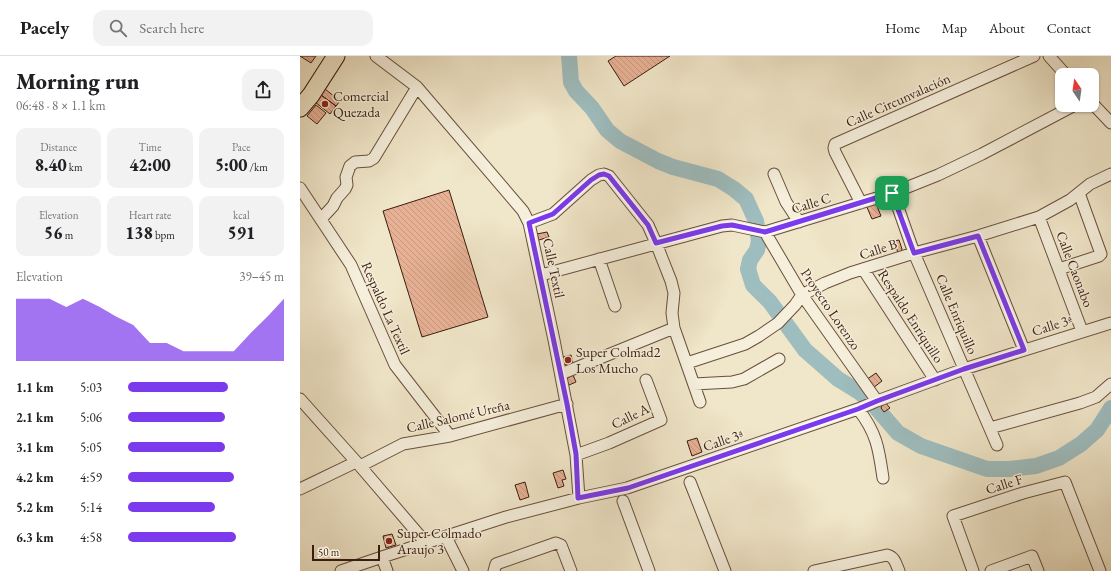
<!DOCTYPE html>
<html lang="en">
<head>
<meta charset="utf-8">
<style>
	body { margin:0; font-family:"EB Garamond",serif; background:#f2f2f2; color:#202124; height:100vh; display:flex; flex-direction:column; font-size:15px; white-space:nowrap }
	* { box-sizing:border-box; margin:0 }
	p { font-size:13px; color:#757577 }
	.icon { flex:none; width:22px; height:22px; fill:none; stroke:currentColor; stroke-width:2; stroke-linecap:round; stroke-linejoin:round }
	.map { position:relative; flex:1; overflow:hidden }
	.panel { display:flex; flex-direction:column; background:#fff; width:300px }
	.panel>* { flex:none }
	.needle { width:26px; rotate:347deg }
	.controls { position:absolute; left:755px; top:12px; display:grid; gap:8px }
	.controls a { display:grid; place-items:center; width:44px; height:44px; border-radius:8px; background:#fff; box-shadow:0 1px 3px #0004; font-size:20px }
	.scale { position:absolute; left:12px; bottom:10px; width:68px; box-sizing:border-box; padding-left:4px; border:2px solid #3c1d0e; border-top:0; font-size:11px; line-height:14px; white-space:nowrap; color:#3c1d0e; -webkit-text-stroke:3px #f5efdc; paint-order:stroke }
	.pin { position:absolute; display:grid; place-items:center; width:34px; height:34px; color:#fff; margin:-17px; border-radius:8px; box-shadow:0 2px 6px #0006 }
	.round { display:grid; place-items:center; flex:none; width:42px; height:42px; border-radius:12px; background:#f2f2f2 }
	.head { display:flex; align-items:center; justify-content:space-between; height:68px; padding:0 16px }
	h1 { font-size:22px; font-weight:800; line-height:30px }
	.figures { display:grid; grid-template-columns:repeat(3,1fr); gap:6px; height:68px; padding:4px 16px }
	.figures div { display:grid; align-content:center; border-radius:10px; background:#f2f2f2; text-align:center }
	.figures b { font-size:17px; font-weight:800 }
	.figures small { font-size:11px; font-weight:400 }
	.figures p { font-size:11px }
	.chart { height:112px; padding:8px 16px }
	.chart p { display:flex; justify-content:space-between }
	.chart svg { width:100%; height:72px; margin-top:4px; fill:#7c3aed; opacity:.7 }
	ul { padding:0 16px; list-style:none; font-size:13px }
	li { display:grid; grid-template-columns:64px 48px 1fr; align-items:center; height:30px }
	li i { height:10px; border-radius:5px; background:#7c3aed }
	header { display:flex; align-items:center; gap:24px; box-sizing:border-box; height:56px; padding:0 20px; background:#fff; border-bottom:1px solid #e0e0e0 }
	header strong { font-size:19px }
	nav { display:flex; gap:22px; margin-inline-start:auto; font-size:14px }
	.search { width:280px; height:36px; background:#f2f2f2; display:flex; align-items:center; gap:10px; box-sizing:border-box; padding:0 14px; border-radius:12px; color:#757577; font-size:15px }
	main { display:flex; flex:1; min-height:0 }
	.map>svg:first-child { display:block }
</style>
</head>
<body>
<header>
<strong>Pacely</strong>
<div class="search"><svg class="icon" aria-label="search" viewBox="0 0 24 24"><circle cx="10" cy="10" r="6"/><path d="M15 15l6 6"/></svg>Search here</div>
<nav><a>Home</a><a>Map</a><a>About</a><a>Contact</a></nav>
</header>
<main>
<section class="panel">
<div class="head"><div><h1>Morning run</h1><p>06:48 · 8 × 1.1 km</p></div><a class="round"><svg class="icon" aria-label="share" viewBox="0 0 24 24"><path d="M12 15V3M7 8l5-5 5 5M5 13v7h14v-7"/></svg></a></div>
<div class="figures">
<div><p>Distance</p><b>8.40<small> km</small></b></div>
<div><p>Time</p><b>42:00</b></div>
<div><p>Pace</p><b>5:00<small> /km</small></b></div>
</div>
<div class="figures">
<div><p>Elevation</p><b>56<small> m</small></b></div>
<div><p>Heart rate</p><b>138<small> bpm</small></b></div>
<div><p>kcal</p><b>591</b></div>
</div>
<div class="chart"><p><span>Elevation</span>39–45 m</p>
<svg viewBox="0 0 160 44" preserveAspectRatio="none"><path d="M0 44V6L10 6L20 6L30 11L40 6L50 11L60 17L70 22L80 33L90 33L100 38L110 38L120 38L130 38L140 27L150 17L160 6V44z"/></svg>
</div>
<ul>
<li><b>1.1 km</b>5:03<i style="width:64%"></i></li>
<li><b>2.1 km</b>5:06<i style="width:62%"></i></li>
<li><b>3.1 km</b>5:05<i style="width:62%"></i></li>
<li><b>4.2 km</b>4:59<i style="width:68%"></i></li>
<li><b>5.2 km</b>5:14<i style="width:56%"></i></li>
<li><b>6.3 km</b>4:58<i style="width:69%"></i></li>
</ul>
</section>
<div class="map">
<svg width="811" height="515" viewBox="0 0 811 515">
	<defs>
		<pattern id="building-back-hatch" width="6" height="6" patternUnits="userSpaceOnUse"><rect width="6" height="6" fill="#e7b195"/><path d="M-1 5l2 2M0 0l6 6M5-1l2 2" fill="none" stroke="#c7987f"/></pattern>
	</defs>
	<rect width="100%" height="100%" fill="#f0e6c9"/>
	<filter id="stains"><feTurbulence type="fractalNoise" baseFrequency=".005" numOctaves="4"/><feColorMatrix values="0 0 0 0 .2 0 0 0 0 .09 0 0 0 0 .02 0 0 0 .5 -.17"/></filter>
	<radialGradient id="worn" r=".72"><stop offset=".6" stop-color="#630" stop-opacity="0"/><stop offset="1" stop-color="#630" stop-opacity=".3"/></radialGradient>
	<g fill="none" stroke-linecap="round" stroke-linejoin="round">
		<path stroke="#9ebdbf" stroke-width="16" d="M269,0L271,26L276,35L292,52L307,74L320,85L358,105L373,111L418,123L434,133L446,143L456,165L459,185L457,194L450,204L448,213L453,229L470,246L505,294L538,323L559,336L572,347L598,377L621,390L687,413H709L736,410L759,402L781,388L797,374L811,352"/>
	</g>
	<path fill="url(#building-back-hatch)" stroke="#3c1d0e" d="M0,0H16L11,7Z
		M316,0H370L324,30L308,5Z
		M25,33L40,45L36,50L21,39Z
		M21,39L36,50L30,58L15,46Z
		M16,49L26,57L17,68L7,60Z
		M149,134L188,261L122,281L83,155Z
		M575,145L581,160L572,163L566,149Z
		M247,176L249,181L239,184L237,178Z
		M599,184L602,193L601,196L598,197L594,185Z
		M271,299L273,307L265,309L263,301Z
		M576,317L582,325L573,332L563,326Z
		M273,319L276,326L269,329L266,323Z
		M584,345L590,352L584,356L581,352Z
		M397,382L402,396L392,400L387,385Z
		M263,414L266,423L262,424L264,430L258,432L253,417Z
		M225,426L229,441L220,444L215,429Z
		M92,478L96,489L86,492L83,480Z"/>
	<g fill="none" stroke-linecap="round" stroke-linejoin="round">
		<defs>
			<path id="minor" d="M76,0L117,31L223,155L229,167L254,284L276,399L279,442
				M749,0L766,19
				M792,47L811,67
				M474,118L486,146L499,166
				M0,132L51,209L95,309L150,380
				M593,137L614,197L697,389
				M561,147L535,96L534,92L535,88L734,0
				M739,161L782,275
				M21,163L33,150L37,142L45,133L47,129L46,121L50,110L55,106L69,105L74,102L117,31
				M229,167L253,158L291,124L299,119L304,118L309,120L348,169L356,187L371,225L374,237L372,257L374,272L400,346
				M465,176L502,239L577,345
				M678,180L724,294
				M299,203L315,250
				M563,213L635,324
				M759,213L799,200L801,198L779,137
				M241,219L422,170L432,169L465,176L593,137L638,119L682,98L775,49
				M387,307L445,288L459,280L478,267L495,249L502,239L525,227L550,217L614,197L678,180L739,161L770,144L790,128L811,118
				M261,318L374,272
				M394,328L432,326L444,323L479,303
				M0,343L60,410L126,487
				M558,353C577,377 579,394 583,422
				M690,372L780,347L796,341L811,328
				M276,399L309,387L361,364L346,324
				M60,410L103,388L150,380L267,348
				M390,426L425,515
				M0,433L56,406
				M323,445L349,515
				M146,481L163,515
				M82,501L87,515
				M41,515L82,501L206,461L279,442L327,432L558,353L577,345L664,313L811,267
				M194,515L196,508L256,487L261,489L271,515
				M514,515L587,499C595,501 596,508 599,515
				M673,515L653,460L723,437L765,426L800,515
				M691,515L732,500L738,515"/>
			<path id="primary" d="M0,52L11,39L36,0"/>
		</defs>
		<use href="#minor" stroke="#694f3d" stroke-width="13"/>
		<use href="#primary" stroke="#3c1d0e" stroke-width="19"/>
		<use href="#minor" stroke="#f5efdc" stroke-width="11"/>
		<use href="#primary" stroke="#f0e6c9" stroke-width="17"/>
	</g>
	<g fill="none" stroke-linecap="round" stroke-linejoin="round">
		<defs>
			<path id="route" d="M304,118L309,120L348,169L356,187L422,170L432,169L465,176L592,137L614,197L678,180L724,294L664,313L577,345L558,353L328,432L278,442L276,398L267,348L229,167L253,158L291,124L299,119Z"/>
		</defs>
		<use href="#route" stroke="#fff" stroke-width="8"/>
		<use href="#route" stroke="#7c3aed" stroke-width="5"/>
	</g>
	<g fill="#8f2418" stroke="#f5efdc" stroke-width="1.5">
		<circle cx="25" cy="48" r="4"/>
		<circle cx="268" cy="304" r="4"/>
		<circle cx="89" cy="485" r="4"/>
	</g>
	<g text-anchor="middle" stroke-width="3" stroke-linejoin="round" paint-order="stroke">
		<g font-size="14" fill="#3c1d0e" stroke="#f5efdc" text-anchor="start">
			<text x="33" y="45">Comercial<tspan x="33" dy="16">Quezada</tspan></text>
			<text x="276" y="301">Super Colmad2<tspan x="276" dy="16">Los Mucho</tspan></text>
			<text x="97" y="482">Super Colmado<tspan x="97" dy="16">Araujo 3</tspan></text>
		</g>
		<g font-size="14" fill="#3c1d0e" stroke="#f5efdc">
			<text transform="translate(598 44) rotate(-24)" y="5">Calle Circunvalación</text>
			<text transform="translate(511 147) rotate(-17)" y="5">Calle C</text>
			<text transform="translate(578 193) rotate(-18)" y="5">Calle B</text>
			<text transform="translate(254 212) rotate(78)" y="5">Calle Textil</text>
			<text transform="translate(775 213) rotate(69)" y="5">Calle Caonabo</text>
			<text transform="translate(86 252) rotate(66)" y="5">Respaldo La Textil</text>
			<text transform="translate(531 253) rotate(56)" y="5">Proyecto Lorenzo</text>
			<text transform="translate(657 258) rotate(67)" y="5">Calle Enriquillo</text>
			<text transform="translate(611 260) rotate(57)" y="5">Respaldo Enriquillo</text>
			<text transform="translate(752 269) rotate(-18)" y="5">Calle 3ª</text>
			<text transform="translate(158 360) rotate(-13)" y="5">Calle Salomé Ureña</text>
			<text transform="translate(330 360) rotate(-26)" y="5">Calle A</text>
			<text transform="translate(423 384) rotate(-19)" y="5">Calle 3ª</text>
			<text transform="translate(704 428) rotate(-18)" y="5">Calle F</text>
		</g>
	</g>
	<rect width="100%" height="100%" filter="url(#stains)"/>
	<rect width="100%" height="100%" fill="url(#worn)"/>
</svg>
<div class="controls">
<a><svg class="needle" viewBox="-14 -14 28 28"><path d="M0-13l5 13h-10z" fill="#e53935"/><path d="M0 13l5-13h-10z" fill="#757577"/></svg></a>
</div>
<div class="scale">50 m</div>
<div class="pin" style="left:592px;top:137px;background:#1e9e55"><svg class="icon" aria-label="arrive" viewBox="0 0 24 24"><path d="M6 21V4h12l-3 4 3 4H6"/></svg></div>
</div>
</main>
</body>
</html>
